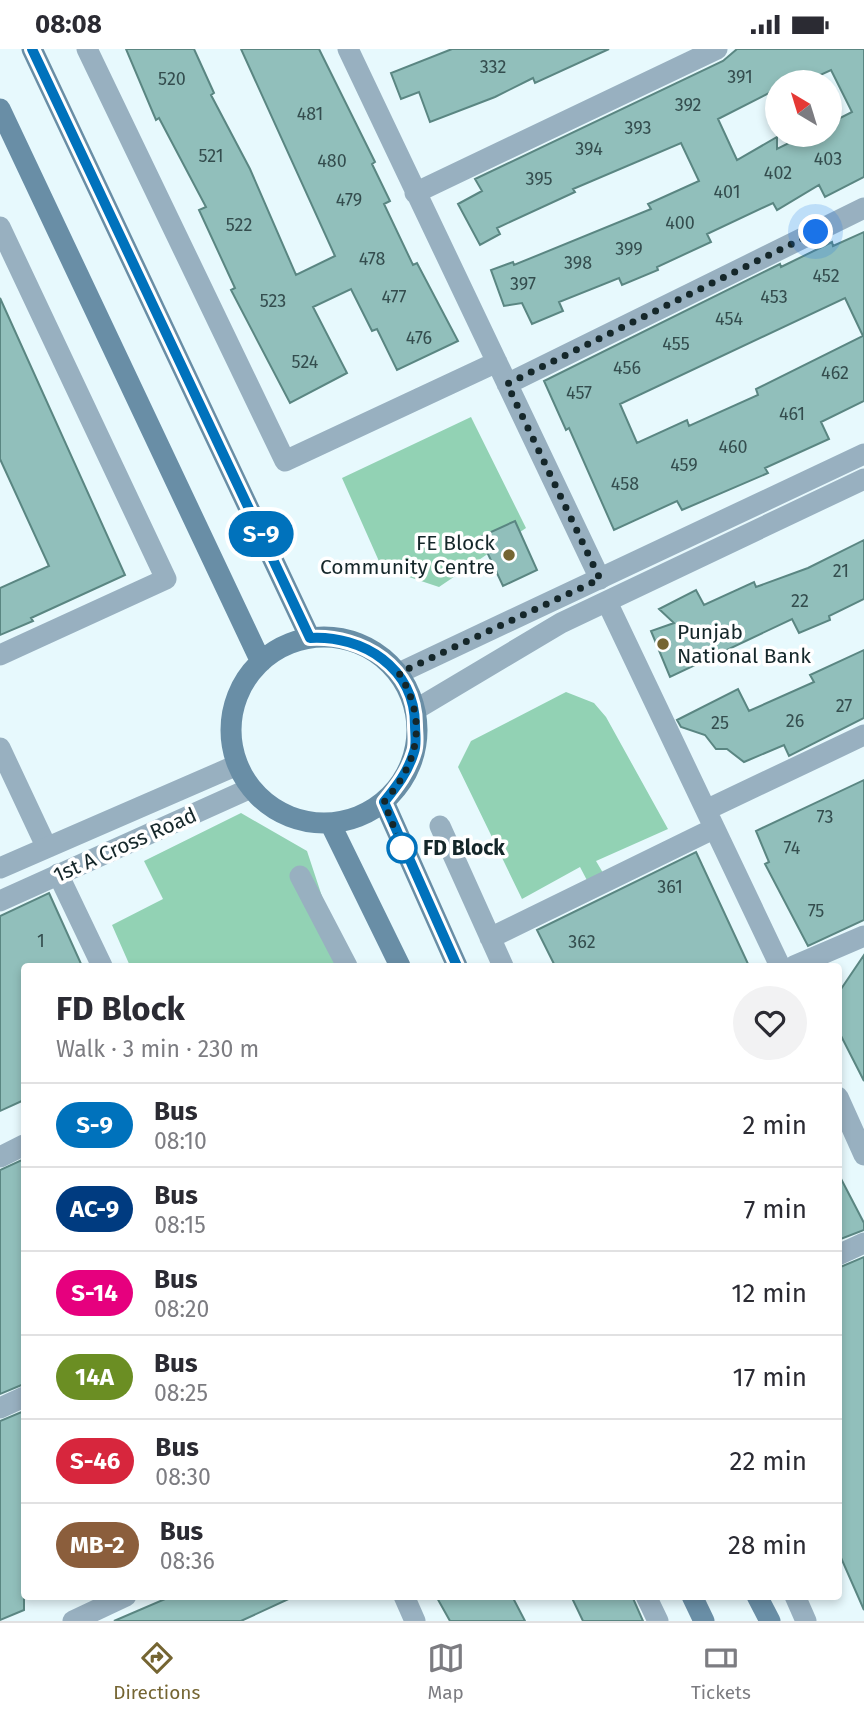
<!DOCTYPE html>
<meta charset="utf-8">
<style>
body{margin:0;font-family:"Fira Sans",sans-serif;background:#f2f2f3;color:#2b2b33;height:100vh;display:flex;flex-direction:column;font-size:26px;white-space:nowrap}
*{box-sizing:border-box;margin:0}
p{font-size:23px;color:#7c7c81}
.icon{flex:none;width:38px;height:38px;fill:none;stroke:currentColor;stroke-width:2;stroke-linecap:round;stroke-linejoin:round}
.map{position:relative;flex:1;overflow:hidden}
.drawer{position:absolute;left:21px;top:914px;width:821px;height:637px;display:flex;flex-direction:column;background:#fff;border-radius:7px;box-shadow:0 4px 10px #0003}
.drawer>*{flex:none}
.badge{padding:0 14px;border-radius:23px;font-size:24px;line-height:46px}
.needle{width:46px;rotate:322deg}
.buttons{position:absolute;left:765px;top:21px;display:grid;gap:14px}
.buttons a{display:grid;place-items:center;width:77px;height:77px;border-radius:50%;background:#fff;box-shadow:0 4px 10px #0003;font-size:35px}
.you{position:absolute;width:35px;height:35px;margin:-18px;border:5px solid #fff;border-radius:50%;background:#1a73e8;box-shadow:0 0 0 10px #1a73e833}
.map>.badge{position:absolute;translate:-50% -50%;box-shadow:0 0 0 4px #fff}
.round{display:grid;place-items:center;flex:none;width:74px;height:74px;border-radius:37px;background:#f2f2f3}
.headline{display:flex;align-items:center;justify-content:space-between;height:119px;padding:0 35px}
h1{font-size:33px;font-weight:700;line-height:52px}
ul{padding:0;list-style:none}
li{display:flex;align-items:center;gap:21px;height:84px;padding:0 35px;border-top:2px solid #e1e1e2}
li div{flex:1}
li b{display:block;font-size:26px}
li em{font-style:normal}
li .badge{min-width:77px;font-weight:700;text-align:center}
.status{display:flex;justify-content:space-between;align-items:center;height:49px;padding:0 35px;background:#fff;direction:ltr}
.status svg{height:19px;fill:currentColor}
.tab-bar{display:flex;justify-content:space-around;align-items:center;height:98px;border-top:2px solid #e1e1e2;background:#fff;font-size:19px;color:#7c7c81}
.tab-bar a{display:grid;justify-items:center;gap:4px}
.tab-bar .current{color:#756532}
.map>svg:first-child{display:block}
</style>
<div class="status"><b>08:08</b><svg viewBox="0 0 49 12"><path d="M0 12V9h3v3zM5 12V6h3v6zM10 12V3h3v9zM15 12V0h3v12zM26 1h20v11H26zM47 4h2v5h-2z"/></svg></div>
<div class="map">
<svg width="864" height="1572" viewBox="0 0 864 1572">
<rect width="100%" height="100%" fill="#e7f9fd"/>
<!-- green -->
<path fill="#92d2b4" d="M471,368L526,479L439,538L382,519L342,429Z
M566,643L594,654L606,668L668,780L596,812L606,829L590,837L580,818L522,850L458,718L471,692Z
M241,764L307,802L345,917H130L112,876L163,850L144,812Z"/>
<!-- building -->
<path fill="#91bfbb" stroke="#5a8682" stroke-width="2" fill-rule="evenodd" d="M126,0H194L214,44L211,46L250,120L296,226L335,207L241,0H319L375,113L372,115L390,152L384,155L413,216L417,214L458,292L397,321L377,280L372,282L351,240L313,258L347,324L290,354L231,241L235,239L199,161L206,158L159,69L156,71Z
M452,0H609L535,34L533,29L495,48L430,73L419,43L401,50L391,24Z
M737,0H864V128L825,148L819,136L777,161L773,154L707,185L711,193L657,218L658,221L622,236L619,229L559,253L563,262L532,275L522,254L504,257L491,221L513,213L514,216L651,160L648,155L699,132L681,94L573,140L575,143L497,179L500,185L480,196L458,155L482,142L475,130L723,12ZM831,21L852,63L830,74V86H805L777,100V88L737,111L718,70L777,40V33H805Z
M864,183V352L821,373L829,390L765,419L768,424L682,461L677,452L614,481L569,379L566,381L544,332L780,215L781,218L832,193L833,197ZM845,249L863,287L756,340L758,346L689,377L687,371L637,394L620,355Z
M0,249L125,526L31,569L33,572L0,586V539L49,517L0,410Z
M515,472L537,521L503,537L480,488Z
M864,491V550L829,567L830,571L799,584L792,570L670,628L651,582L674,574L659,560L696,541L704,556L754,533L756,538L808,519Z
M864,601V669L789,707L784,696L744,713L727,700H716L705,686L681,678L677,671L738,640L749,662L814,633L810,626Z
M864,731V871L808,897L765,815L769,813L756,782Z
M696,803L749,917H555L537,881Z
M49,844L82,917H24V1051L0,1062V867Z
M864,906V1032L838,981L839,943Z
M24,1110V1335L0,1345V1121Z
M838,1124L864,1174V1181L838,1191Z
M864,1208V1561L838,1502V1219Z
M24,1362V1561L0,1571V1372Z
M172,1547H295L241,1572H114Z
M436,1547H512L525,1572H450Z
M571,1547H632L643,1572H583Z"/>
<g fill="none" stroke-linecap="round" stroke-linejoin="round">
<!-- minor -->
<path stroke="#98b0c0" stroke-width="21" d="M87,0L285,412L497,313
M348,0L600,530
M415,144L717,0
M0,178L166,530L0,606
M507,335L864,159
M607,553L780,917
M0,699L46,797
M706,761L864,686
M440,777L503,917
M58,825L102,917
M300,827L347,917
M490,889L713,780
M794,917L864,887
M838,1048L864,1106
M0,1108L24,1096
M838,1206L864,1194
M0,1359L24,1348
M404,1547L415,1572
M646,1547L658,1572
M795,1547L806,1572
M73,1572L126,1547"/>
<!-- tertiary -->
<path stroke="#98b0c0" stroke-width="21" d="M399,624L864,405
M415,661L561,574L864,430
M0,819L237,716
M0,852L251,739"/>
<!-- secondary -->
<path stroke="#698ea6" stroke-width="21" d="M32,0L310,589
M0,60L261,613
M231 681a93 93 0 1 1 186 0a93 93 0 1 1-186 0Z
M384,753L457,917
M330,774L400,917
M692,1547L704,1572
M757,1547L770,1572"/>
</g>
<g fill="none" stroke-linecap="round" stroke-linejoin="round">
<!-- line casing -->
<g stroke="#fff" stroke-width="16">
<path id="line" d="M32,0L310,589C363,586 415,619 415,676C415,685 417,695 414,703C408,723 397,737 384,753L457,917"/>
</g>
<!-- line -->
<use href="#line" stroke="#0072bc" stroke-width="10"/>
<!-- walk -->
<path stroke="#15272a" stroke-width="7" stroke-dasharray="0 12.6" d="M402,799L384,753C419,713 428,672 399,624L600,530L507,335L816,183"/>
</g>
<!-- markers -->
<g fill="#756532" stroke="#fff" stroke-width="2.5">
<circle cx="509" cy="506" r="7"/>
<circle cx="663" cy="595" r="7"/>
</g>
<circle fill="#fff" stroke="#0072bc" stroke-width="3.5" cx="402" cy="799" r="14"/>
<g text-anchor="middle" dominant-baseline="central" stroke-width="7" stroke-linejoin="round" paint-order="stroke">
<!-- number labels -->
<g font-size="18" fill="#344d4e">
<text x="493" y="18">332</text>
<text x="740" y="28">391</text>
<text x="172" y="30">520</text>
<text x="688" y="56">392</text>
<text x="310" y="65">481</text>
<text x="638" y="79">393</text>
<text x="589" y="100">394</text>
<text x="211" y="107">521</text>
<text x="828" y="110">403</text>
<text x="332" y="112">480</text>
<text x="778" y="124">402</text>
<text x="539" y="130">395</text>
<text x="727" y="143">401</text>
<text x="349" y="151">479</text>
<text x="680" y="174">400</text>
<text x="239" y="176">522</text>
<text x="629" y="200">399</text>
<text x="372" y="210">478</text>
<text x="578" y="214">398</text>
<text x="826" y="227">452</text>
<text x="523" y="235">397</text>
<text x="394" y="248">477</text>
<text x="774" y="248">453</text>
<text x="273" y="252">523</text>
<text x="729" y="270">454</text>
<text x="419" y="289">476</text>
<text x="676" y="295">455</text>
<text x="305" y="313">524</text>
<text x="627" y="319">456</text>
<text x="835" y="324">462</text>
<text x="579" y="344">457</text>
<text x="792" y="365">461</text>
<text x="733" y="398">460</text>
<text x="684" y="416">459</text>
<text x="625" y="435">458</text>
<text x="841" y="522">21</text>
<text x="800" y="552">22</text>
<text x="844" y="657">27</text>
<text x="795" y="672">26</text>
<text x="720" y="674">25</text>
<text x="825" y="768">73</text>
<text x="792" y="799">74</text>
<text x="670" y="838">361</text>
<text x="816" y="862">75</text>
<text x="41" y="892">1</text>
<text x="582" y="893">362</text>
</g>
<!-- poi labels -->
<g font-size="21" fill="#15272a" stroke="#fff" text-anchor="end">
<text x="495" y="494">FE Block<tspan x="495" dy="24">Community Centre</tspan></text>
<text x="677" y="583" text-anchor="start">Punjab<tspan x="677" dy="24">National Bank</tspan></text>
</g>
<!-- street labels -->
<g font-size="21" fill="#15272a" stroke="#fff">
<text transform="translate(125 796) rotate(-24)">1st A Cross Road</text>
</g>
<!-- stop labels -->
<g font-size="21" font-weight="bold" fill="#15272a" stroke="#fff" text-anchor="start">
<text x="423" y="799">FD Block</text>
</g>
</g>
</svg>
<div class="buttons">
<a><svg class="needle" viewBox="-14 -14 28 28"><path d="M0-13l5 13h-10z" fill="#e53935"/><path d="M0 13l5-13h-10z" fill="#7c7c81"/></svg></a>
</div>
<div class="you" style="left:816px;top:183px"></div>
<b class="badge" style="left:261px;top:485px;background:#0072bc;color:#fff">S-9</b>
<section class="drawer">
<div class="headline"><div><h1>FD Block</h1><p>Walk · 3 min · 230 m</p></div><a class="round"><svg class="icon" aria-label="heart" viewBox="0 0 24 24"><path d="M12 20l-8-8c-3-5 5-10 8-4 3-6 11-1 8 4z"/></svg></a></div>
<ul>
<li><span class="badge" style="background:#0072bc;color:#fff">S-9</span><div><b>Bus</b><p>08:10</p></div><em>2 min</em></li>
<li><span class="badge" style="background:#003b80;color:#fff">AC-9</span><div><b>Bus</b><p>08:15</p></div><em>7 min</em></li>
<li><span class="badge" style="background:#e6007e;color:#fff">S-14</span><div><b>Bus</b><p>08:20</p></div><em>12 min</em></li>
<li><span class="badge" style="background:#6b8e23;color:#fff">14A</span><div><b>Bus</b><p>08:25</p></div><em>17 min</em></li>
<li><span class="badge" style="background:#d7263d;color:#fff">S-46</span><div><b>Bus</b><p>08:30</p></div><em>22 min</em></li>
<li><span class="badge" style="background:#8b5e3c;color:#fff">MB-2</span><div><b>Bus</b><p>08:36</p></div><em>28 min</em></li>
</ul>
</section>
</div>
<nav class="tab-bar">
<a class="current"><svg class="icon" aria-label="directions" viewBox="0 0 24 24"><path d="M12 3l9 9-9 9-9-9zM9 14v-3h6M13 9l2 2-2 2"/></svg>Directions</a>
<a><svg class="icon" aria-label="map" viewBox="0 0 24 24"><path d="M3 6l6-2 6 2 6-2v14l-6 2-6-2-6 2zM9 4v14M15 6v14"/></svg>Map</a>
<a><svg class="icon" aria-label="tickets" viewBox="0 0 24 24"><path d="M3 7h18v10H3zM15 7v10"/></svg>Tickets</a>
</nav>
